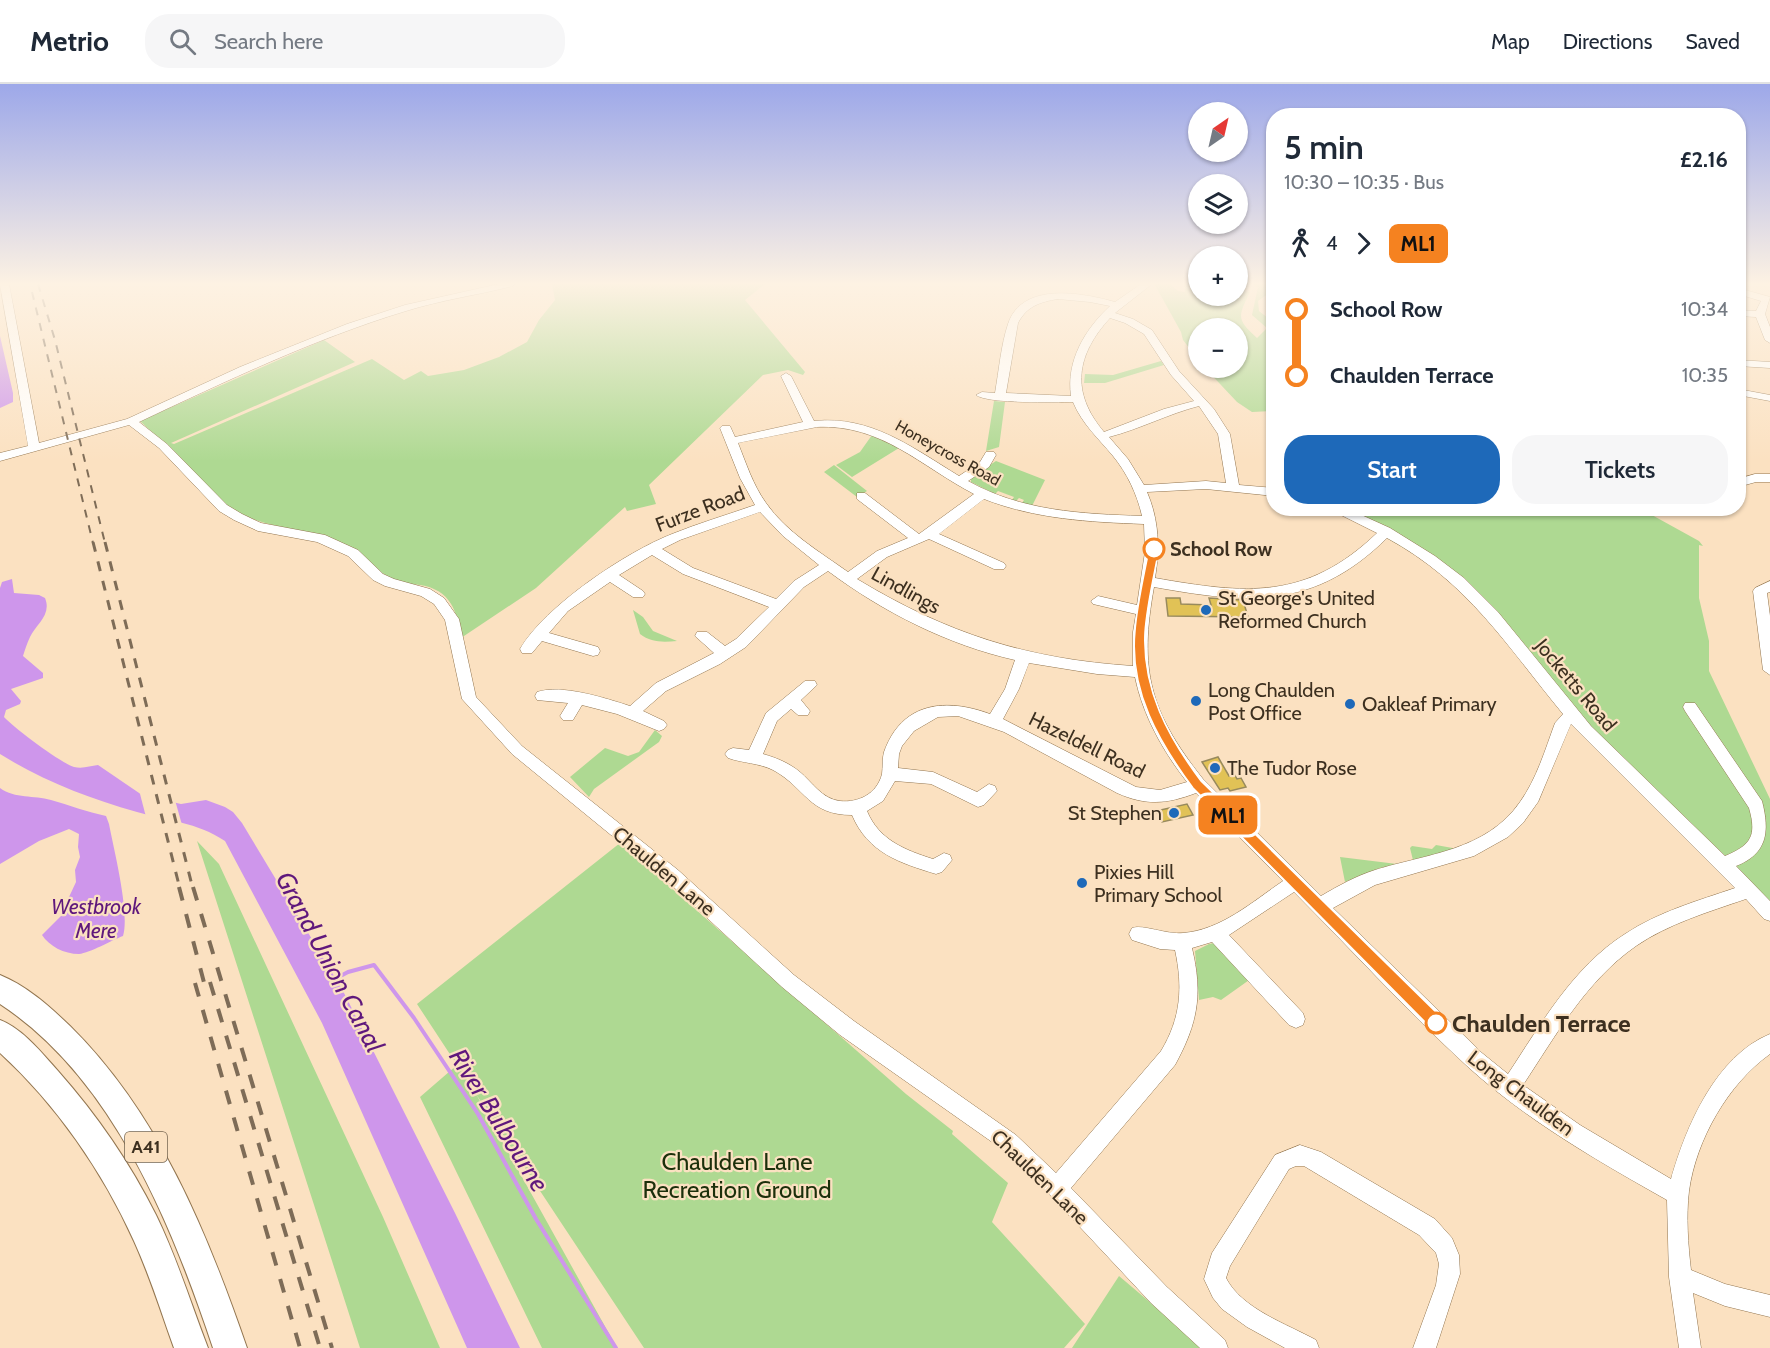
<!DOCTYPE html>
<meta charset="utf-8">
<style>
body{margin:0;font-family:Cabin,sans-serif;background:#f6f6f7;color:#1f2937;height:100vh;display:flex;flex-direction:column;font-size:22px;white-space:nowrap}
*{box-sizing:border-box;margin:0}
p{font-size:20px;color:#747a83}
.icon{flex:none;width:33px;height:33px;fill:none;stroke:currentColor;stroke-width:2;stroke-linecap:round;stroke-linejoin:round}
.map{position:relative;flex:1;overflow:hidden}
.details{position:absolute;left:1266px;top:24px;width:480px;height:408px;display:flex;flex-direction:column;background:#fff;border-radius:24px;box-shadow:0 2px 4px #0004}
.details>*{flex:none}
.badge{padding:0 12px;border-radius:9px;font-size:21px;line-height:39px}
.needle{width:39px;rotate:34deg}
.buttons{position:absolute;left:1188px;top:18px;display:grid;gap:12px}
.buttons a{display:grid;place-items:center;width:60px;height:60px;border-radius:50%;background:#fff;box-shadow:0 2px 4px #0004;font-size:30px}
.map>.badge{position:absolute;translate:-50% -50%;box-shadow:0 0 0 3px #fff}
.legs{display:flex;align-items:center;gap:9px;height:66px;padding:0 18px;font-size:20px}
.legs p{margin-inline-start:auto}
.overview{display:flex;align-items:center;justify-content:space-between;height:102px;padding:0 18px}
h1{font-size:33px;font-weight:600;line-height:45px}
.cta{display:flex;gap:12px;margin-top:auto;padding:12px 18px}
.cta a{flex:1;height:69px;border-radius:24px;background:#1e69b9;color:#fff;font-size:24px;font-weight:600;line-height:69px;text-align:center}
.cta a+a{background:#f6f6f7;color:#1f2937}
ul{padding:0 18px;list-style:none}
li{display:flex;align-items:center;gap:21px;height:66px;font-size:22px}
li i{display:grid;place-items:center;width:9px;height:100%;margin:0 8px;background:currentColor}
li i::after{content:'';width:15px;height:15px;margin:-8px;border:4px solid;border-radius:50%;background:#fff}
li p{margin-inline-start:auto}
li:first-child i{background:linear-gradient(#0000 50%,currentColor 0)}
li:last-child i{background:linear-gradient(currentColor 50%,#0000 0)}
header{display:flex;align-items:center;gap:36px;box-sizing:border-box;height:84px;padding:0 30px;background:#fff;border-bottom:2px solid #e0e1e3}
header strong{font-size:28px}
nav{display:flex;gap:33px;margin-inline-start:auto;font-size:21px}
.search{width:420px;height:54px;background:#f6f6f7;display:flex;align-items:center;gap:15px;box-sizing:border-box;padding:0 21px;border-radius:24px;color:#747a83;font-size:22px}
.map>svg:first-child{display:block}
</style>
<header>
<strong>Metrio</strong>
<div class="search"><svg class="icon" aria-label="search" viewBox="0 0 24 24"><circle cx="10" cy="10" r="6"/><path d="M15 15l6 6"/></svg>Search here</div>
<nav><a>Map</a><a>Directions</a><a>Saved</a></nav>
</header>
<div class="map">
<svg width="1770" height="1264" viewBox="0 0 1770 1264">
<rect width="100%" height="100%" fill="#fbe1c1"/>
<!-- green -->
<path fill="#aed992" d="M552,200H765L745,216L805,288L803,291L788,286L763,291L649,401L656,420L627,427L625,423L536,504L461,554C457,527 451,506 420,501C409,500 400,499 390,494C371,483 358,465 338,457C305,444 269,445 237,428C223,421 211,406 199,395C180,375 160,356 140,337L324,256L355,278L171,359L174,360L372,275L404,296L421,287L428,292L464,286L499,273L527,258L539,236L555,216Z
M1157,200H1170L1178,207L1185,208L1184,200H1198V212H1238V200H1239L1245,207L1250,208C1238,233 1236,235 1257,254L1267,244L1252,231L1258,203L1254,200H1273V206L1258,217L1259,227L1273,238V327L1252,328L1237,318L1205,284H1238V244H1198V275L1183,256L1181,248L1155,201Z
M1161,277L1164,281L1105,299H1084L1085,290L1113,291Z
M994,317L1005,318L999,363L986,367Z
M872,351L899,364L852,393L836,381L860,368Z
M996,377L1045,396L1032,422L1022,419L1024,416L1019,414L1016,417L1012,416L1014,413L998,407L995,410L971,398V395L979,389L983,391L989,388L984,385Z
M834,381L867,407L857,413L824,388Z
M1338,425H1641L1699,457L1703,462L1699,461V514L1709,557V587L1770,715V824L1575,631L1468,502Z
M633,526L643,533L653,547L677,557C664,558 651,559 640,550Z
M655,646L662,652L659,658L594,705L589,713L570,693L605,664L628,672L639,668Z
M197,757L219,780L383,1133L440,1264H360Z
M620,759L906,1010L953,1047L952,1050L1008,1099L992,1138L1085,1240L1064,1264H644L476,1010L617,1264H542L420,1013L457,981L417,920Z
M1436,761L1458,765L1413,776L1410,764L1412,762L1432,765Z
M1340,773L1397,780L1380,784L1345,798Z
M1219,858L1252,894L1221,916L1213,913L1199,916L1195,867L1209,860Z
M1119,1192L1204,1264H1072Z"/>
<!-- water -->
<path fill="#ce96eb" d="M0,252L13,309V318L0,324Z
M12,495L14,509L39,511L45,514C52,531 36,540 30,553C27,559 25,566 23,572L43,589V594L11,605L21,617L20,620L6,626L4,633C14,644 61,679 74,683C83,685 90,682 98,681L142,711L181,720L206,716L225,723L233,728L242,739L342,905L455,1129L520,1264H467L322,939L225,757C197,738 167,737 137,728C88,714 43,697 0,670V504L2,498Z
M0,704C15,715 34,711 51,716C69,721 87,728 106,732L109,740C114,766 130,829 123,852C112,856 90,869 79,870C64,870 49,862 42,851L71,822L69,813L76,798L75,786L80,773L78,763L79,750L69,745L39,757L0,780Z"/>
<!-- pier -->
<path fill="#fbe1c1" d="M139,706L175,716L182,741L146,733Z"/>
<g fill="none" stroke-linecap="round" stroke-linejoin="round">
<!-- stream -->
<path stroke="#ce96eb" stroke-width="4" d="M333,896L348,888L374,881L414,934L478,1030L536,1135L616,1264"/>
</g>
<!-- building -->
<path fill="#e1c256" stroke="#988a5d" stroke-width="1.5" d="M1166,514H1180L1181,520L1211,521L1209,514L1243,516L1248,533L1168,532Z
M1218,673L1229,692L1234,690L1237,695L1241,694L1246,703L1230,707L1228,704L1220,706L1202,678Z
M1187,720L1193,731L1162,738L1156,727Z"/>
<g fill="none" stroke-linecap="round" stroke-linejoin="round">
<!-- minor casing -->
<g stroke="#92754f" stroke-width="1">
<path id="minor" d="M0,200H9L39,359L127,335L240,283L347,240L405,221L499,200H515L513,202C478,211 441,216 406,227C314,255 226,297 139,338L167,360L227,421L242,430L261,439L325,451L358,466L383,490L394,495L430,505L444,514L459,535L476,613L522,662L678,786L794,891L854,937L1016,1051L1056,1089L1161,967C1181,934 1183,903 1175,866L1160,865L1132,856L1129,850L1132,844C1143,840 1167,851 1183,849C1221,846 1252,818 1283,797L1196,709C1167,720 1146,722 1117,709L1004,648L958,632L938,633L914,647L902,662L899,670L898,684L933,688L977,708L989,700L995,702L997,707L984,721L978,723L931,700L895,697L883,717L867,727C879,756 905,766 933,775L944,769L950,771L952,776L942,788L936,790C900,779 868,769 852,731C808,731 806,704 773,686C759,679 742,679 728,674L725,670L728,666L733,664L749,666L766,629L805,597H815L817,601L801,616L810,627L808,631H798L791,625L777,637L763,670C777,674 789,679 800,688C812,698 822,715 840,717C858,719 877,710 882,690C883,683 882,675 884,668C902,617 947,614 990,630L1005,605L1015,576C948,561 883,528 828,487L804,503L746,563L720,580L666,607L643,627L664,637L667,641L664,645L659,647L617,630L582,621L573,636H563L560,632L568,619L537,616L535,612L537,608C562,600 605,614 630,622L656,599L714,569L695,552L697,548H707L725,562L736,555L769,523L683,490L652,471L619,491L643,507L645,510L643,513H633L610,498L568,527L549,549L598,563L600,567L598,571L593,572L542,557L532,569H522L520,565C545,522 626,468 672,450C699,439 727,431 755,421L740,394L720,344L722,342H730L735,353L803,338L781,292L786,289L791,292L814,337C871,331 913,364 959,392L980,378L986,368H994L996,371L989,383L968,397C1021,427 1082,430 1142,432C1137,410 1127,389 1113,372C1099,355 1082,340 1073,318C1055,318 988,320 976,311L982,308L995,309C999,286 1001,261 1008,240C1022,197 1083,209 1115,218L1141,200H1152L1115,229L1133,235L1152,246L1179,287L1214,325L1230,350L1239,401L1274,404V412L1206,405L1147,408C1159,436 1160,464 1155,494C1246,510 1306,517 1377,449L1327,424H1346L1390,444L1435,472L1464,494L1498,528L1591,642L1725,772C1751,761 1757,752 1749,724L1685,627L1683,623L1685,619H1695L1762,717C1770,748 1767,770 1736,782L1770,817V837L1764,835L1746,815C1708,828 1668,840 1636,862C1586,897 1556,951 1523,1001L1580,1041L1671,1095C1686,1042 1716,972 1770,950V970C1728,1000 1696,1056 1689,1107C1686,1133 1688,1160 1691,1186L1725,1200L1770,1211V1233L1725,1222L1693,1209L1701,1264H1679L1669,1193L1667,1116C1598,1077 1526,1036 1467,982C1407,927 1352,866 1294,808L1229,851L1303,929L1305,935L1303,941L1296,944L1289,941L1212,858L1192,864C1203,910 1198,939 1175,981L1071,1104L1167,1203L1225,1256L1228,1264H1200L1151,1219L1050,1111L1002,1065L840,951L782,903L666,796L512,670L462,615L445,536L434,520L421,512L385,502L373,496L348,472L317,458L258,447L234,436L219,427L159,364L129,341L0,377V369L28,362ZM1058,215L1090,218L1110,222C1085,245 1066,277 1071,312L1006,309L1018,239C1027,222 1040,218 1058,215ZM1110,234L1125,239L1144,250L1171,291L1194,317L1164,325L1104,348C1070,308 1076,271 1110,234ZM1199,322L1218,350L1226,399L1206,397L1144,401L1128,375L1109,353C1140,345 1168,330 1199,322ZM817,343C882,340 920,382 974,410L919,450L865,409H857V415L908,454L877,467L848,488C820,468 786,448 766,419C753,401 746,379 738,359ZM984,415C1035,435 1089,438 1144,440L1145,468L1137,521L1098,512L1091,517L1093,520L1136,530L1133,548V582C1027,575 948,550 857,495L887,473L929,455L994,485H1004L1006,482L1004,479L939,450ZM760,428L783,452L819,481L794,497L776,515L693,484L662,465L680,456ZM1387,454C1468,498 1506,561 1563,630L1555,639C1545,666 1537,694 1520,718C1486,767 1426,770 1375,786C1356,792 1338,802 1321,812L1203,695C1149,627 1139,586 1154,503C1248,520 1314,526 1387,454ZM1029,579L1097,590L1135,593C1143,632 1163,667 1187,698L1160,706L1136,703L1003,635L1019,605ZM1571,640L1735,804C1697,817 1658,828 1625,850C1573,883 1541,940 1508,990L1482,969L1333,824L1375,801L1474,772L1508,753L1523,739L1538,718Z
M1738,204L1770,213L1765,230L1770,243V259L1765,256L1756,233L1738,232V226L1756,227L1761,217L1738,210Z
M1738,276L1770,278V284L1738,282Z
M1738,305L1770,311V317L1738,311Z
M1755,390H1770V398H1756L1738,403V395Z
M1691,424H1705L1706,426L1700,430Z
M1770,497V508L1767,509L1770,532V591L1763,586L1753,507L1755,504Z
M1300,1061L1321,1068L1435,1135L1452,1154L1459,1171L1460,1190L1436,1264H1413L1436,1201L1439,1180L1436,1169L1419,1151L1304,1082H1296L1289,1085L1230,1182L1226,1194C1242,1225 1287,1240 1316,1256L1319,1264H1285L1247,1243L1222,1225L1213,1214L1204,1195L1212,1169L1275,1071Z"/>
</g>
<!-- highway casing -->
<g stroke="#92754f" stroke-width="2">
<path id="highway" d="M0,891C27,902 49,922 70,942C159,1030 207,1148 247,1264H213C172,1141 113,994 0,920Z
M0,936C23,945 42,969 58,987C97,1031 130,1079 156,1131C177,1174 191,1220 208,1264H174C161,1228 150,1192 134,1157C103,1088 56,1020 0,969Z"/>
</g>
<!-- minor -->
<use href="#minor" fill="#fff" fill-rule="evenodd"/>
<!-- highway -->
<use href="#highway" fill="#fff" fill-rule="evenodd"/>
<!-- rail-far2 -->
<path stroke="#7e6c57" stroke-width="2" stroke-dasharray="8 8" stroke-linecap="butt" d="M38,200L55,256L105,459
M32,208L93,459"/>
<!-- rail-far1 -->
<path stroke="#7e6c57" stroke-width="3" stroke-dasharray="10 10" stroke-linecap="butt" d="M93,458L180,805
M105,458L193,805"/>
<!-- rail -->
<path stroke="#7e6c57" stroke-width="4" stroke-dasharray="14 14" stroke-linecap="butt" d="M179,803L207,910
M193,803L332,1264
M210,898L320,1264
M195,899L300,1264"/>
</g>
<!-- sky -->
<linearGradient id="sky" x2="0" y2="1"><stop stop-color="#9da8e9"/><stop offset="0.53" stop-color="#fdf2e3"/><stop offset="1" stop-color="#fdf2e3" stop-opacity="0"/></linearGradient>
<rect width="1770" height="377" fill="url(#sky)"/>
<!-- line-1 -->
<path fill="#f58220" stroke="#fff" stroke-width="1.5" d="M1154,462L1159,465C1154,492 1147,520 1145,548C1142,605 1168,653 1201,697L1442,934L1444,939L1442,944L1436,946L1431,944L1193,704C1159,658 1129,607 1135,547C1137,520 1144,492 1149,465Z"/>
<!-- markers -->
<g fill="#fff" stroke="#f58220" stroke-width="3">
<circle cx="1154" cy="465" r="10"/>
<circle cx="1436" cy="939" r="10"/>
</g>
<g fill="#1e69b9" stroke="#fbe1c1" stroke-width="2">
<circle cx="1206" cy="526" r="6"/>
<circle cx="1196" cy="617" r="6"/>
<circle cx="1350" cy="620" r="6"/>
<circle cx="1215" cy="684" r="6"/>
<circle cx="1174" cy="729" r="6"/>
<circle cx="1082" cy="799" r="6"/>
</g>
<g text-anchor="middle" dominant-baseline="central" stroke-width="4.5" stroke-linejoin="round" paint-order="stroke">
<!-- far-street labels -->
<g font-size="16" fill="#3d3020" stroke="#fbe1c1">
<text transform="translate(948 369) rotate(29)">Honeycross Road</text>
</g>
<!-- shield labels -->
<rect fill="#fbe1c1" stroke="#766550" stroke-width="1.5" x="125" y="1048" width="42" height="30" rx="4.5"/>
<g font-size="18" font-weight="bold" fill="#3d3020">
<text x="146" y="1063">A41</text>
</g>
<!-- street labels -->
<g font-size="20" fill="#3d3020" stroke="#fbe1c1">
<text transform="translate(700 425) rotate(-21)">Furze Road</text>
<text transform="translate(906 506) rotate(29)">Lindlings</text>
<text transform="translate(1576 601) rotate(50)">Jocketts Road</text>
<text transform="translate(1087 661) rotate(26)">Hazeldell Road</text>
<text transform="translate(664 787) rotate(40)">Chaulden Lane</text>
<text transform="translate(1521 1009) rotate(37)">Long Chaulden</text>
<text transform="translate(1040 1093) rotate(44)">Chaulden Lane</text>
</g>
<!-- stop labels -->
<g font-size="20" font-weight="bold" fill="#3d3020" stroke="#fbe1c1" text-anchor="start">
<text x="1170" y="465">School Row</text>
</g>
<!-- poi labels -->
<g font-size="20" fill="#3d3020" stroke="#fbe1c1" text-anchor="start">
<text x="1218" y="514">St George's United<tspan x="1218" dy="23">Reformed Church</tspan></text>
<text x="1208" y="606">Long Chaulden<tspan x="1208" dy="23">Post Office</tspan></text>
<text x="1362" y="620">Oakleaf Primary</text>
<text x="1227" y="684">The Tudor Rose</text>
<text x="1162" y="729" text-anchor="end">St Stephen</text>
<text x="1094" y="788">Pixies Hill<tspan x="1094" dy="23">Primary School</tspan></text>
</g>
<!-- water labels -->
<g font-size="21" font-style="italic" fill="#5f187c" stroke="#fbe1c1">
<text x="96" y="822">Westbrook<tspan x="96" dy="24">Mere</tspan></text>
</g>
<!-- near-stop labels -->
<g font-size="24" font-weight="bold" fill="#3d3020" stroke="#fbe1c1" text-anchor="start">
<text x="1452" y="939">Chaulden Terrace</text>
</g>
<!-- near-park labels -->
<g font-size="24" fill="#1c300b" stroke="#fbe1c1">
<text x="737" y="1077">Chaulden Lane<tspan x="737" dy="28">Recreation Ground</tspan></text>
</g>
<!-- near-water labels -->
<g font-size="26" font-style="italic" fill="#5f187c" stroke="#fbe1c1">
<text transform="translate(330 878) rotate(62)">Grand Union Canal</text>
<text transform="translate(499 1036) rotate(58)">River Bulbourne</text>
</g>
</g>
</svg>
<div class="buttons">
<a><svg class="needle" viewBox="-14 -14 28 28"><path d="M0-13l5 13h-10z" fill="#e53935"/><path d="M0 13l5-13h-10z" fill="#747a83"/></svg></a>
<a><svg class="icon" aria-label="layers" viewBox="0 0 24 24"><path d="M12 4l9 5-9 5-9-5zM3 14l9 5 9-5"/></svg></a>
<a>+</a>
<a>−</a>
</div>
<b class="badge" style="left:1228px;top:731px;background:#f58220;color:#111">ML1</b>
<section class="details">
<div class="overview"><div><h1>5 min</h1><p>10:30 – 10:35 · Bus</p></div><b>£2.16</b></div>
<div class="legs"><svg class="icon" aria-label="walk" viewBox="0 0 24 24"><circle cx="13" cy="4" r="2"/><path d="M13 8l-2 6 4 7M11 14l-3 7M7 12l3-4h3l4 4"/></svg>4<svg class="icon" aria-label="forward" viewBox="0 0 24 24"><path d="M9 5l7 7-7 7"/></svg><b class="badge" style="background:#f58220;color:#111">ML1</b></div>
<ul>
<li><i style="color:#f58220"></i><b>School Row</b><p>10:34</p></li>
<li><i style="color:#f58220"></i><b>Chaulden Terrace</b><p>10:35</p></li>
</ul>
<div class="cta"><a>Start</a><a>Tickets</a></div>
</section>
</div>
